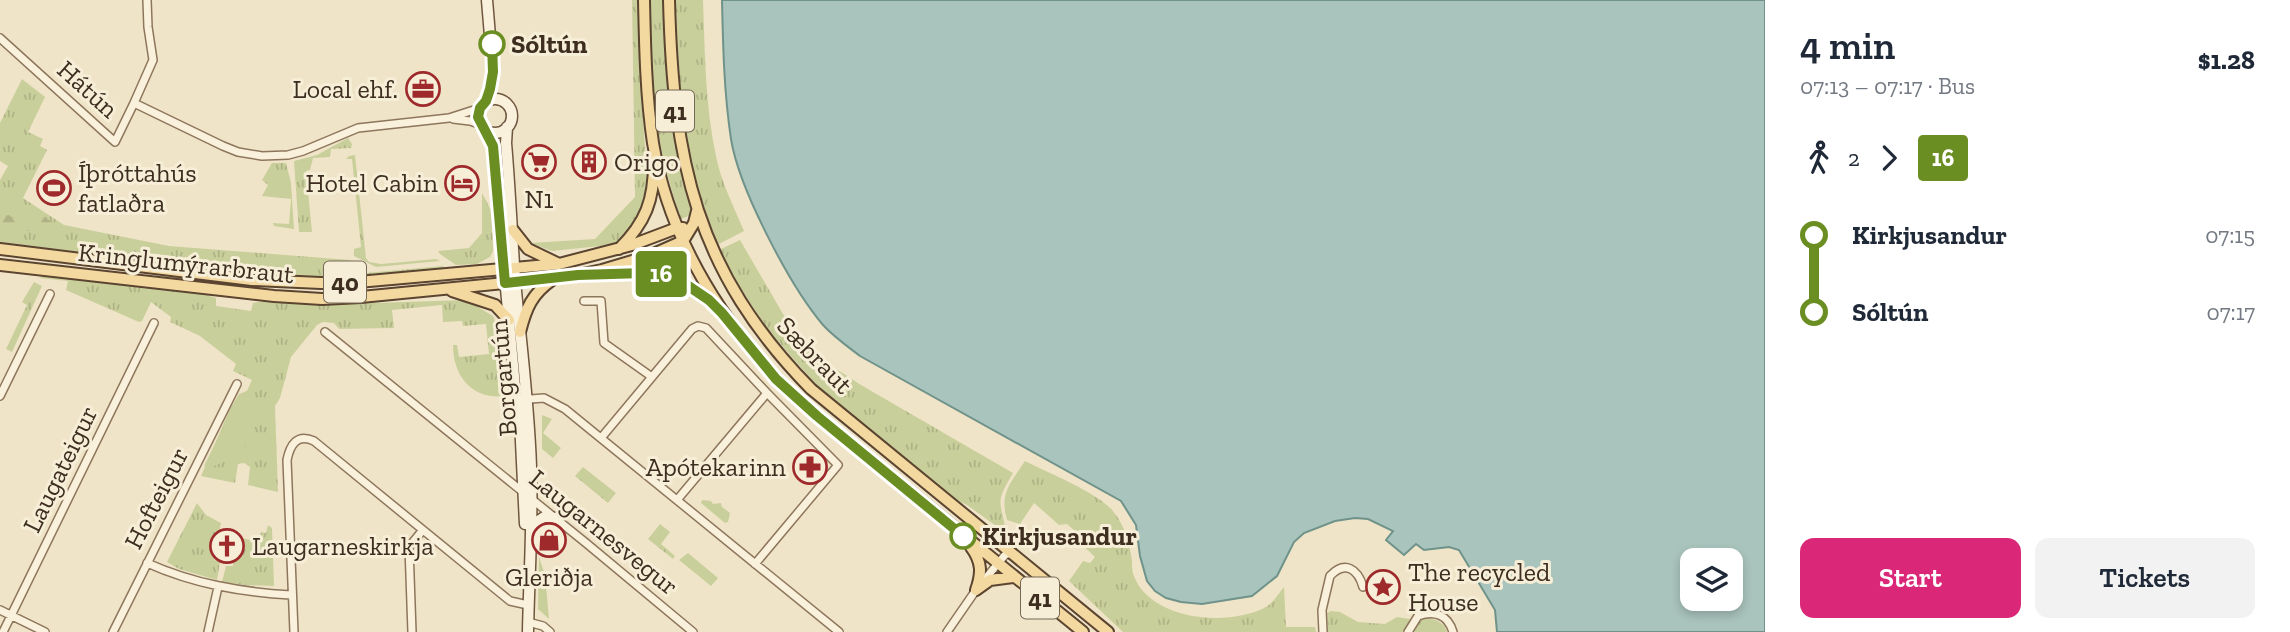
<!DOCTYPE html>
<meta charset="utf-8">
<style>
body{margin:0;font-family:"Zilla Slab",serif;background:#f2f2f3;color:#1f2937;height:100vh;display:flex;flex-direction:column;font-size:26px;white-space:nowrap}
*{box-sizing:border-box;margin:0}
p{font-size:23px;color:#747a83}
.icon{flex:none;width:38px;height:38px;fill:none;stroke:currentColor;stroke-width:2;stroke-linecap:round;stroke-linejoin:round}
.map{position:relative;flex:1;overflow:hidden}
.sheet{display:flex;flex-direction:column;background:#fff;width:525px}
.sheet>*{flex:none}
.badge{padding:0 14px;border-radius:5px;font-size:24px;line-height:46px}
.controls{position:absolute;left:1680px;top:548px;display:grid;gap:14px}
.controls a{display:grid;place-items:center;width:63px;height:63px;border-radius:14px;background:#fff;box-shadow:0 4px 10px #0003;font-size:35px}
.map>.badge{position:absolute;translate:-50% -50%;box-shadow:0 0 0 4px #fff}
.legs{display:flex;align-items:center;gap:10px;height:77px;padding:0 35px;font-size:23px}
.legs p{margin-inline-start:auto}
.overview{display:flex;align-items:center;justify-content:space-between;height:119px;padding:0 35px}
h1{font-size:38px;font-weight:600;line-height:52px}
.action{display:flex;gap:14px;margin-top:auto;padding:14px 35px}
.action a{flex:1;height:80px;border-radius:14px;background:#db2777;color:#fff;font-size:28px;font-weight:600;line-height:80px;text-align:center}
.action a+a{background:#f2f2f3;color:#1f2937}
ul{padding:0 35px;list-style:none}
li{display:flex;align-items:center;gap:24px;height:77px;font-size:26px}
li i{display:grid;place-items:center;width:10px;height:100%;margin:0 9px;background:currentColor}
li i::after{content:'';width:18px;height:18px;margin:-9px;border:5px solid;border-radius:50%;background:#fff}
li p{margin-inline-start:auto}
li:first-child i{background:linear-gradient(#0000 50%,currentColor 0)}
li:last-child i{background:linear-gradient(currentColor 50%,#0000 0)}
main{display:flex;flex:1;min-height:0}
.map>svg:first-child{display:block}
</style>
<main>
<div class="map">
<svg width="1765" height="632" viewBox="0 0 1765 632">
<defs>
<pattern id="grass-tufts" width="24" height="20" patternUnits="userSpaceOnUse" patternTransform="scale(1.75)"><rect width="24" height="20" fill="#c9cf9b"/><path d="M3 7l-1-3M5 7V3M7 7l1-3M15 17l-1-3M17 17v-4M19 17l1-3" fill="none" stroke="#aeb285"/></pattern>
<pattern id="forest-firs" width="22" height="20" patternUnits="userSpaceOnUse" patternTransform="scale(1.75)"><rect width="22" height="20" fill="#c9cf9b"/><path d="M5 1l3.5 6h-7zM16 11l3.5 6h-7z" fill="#aeb285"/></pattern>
</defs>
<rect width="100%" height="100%" fill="#f0e4c8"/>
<!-- grass -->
<path fill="url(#grass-tufts)" d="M632,0H638L641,93L648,186L642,210L620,244L552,251L530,243L595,239L635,197Z
M650,0H663C665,74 669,133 691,205V215L681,219C667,178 656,135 653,92C650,62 651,31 650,0Z
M673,0H703C705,52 705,105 716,156C721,182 734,207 744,231L719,244L715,241L695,184L677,95Z
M22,79L45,97L28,132L43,139L40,146L47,150L23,198L64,225L169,246L350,260L366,273L443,266L445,270L343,277L254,275L196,268L157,254L143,253L122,258L0,244V180L8,166L0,161V123Z
M348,138L352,144L351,148L331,149L330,157L313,158L310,170L306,171L312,232H299L294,161L317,155Z
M355,155L366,258L369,262L381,264L436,259L440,261L376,267L354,256V249L361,247L352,159H346L349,156Z
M272,163H286L291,183L294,229L274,226L273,223L289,224L291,199L262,196L268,185L262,180Z
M482,193L492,212L493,251L490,257L477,264L456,265L440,254L438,251L469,248L482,233Z
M740,240L783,314L818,357L861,385L1013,473C994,506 1001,498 1006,533L967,505L945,494L818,387L768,330L739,286L719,250Z
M48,275L204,294L216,298V306L251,311L253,303L266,301L312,305L466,300L493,316L498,327L505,396C472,400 453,376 453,345H457L459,357L489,354L486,324L463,326L462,321L443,322L442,305L392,310L394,328L339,329L334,323L323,322L317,325L291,357L280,398L275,406L278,492L248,485L250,467L244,463L238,464L235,483L201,476L230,409L239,394L247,391L252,380L233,371L236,364L200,336L170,322L171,317L151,302L142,321L139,322L66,290L68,281L39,278Z
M34,282L42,286L12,352L6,349L27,305L22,302Z
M542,415L552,419L543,433L561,448L553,458L542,449Z
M1025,461C1048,473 1097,492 1113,511C1125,526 1129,542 1132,560C1132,565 1132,572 1134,576C1151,621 1229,627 1266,607C1273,603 1279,593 1284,587L1286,627H1315L1316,632H1123L1069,581L1083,561L1090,563L1095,557L1078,541L1076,532L1067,524L1059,525L1034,503L1020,524L1007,520C999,492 1011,483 1025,461Z
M583,467L616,493L608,503L575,476Z
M702,500L711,501L713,504L721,503L722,507L730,513L728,522L725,523L701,503Z
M197,503L206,515L221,523L214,560L220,562L217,580L179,569L167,562Z
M660,524L670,532L661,544L675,556L673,559L648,539Z
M268,525L272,528L274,586L245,585L222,582L226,566H233L236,537L259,542L261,532L266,533Z
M688,553L718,578L711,586L679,560Z
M539,557L545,575L549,619L538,609Z
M1331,611L1340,612L1358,622L1385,624L1397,617L1410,619L1404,632H1328L1327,613Z
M1429,618C1437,620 1445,623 1447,632H1412L1421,619Z"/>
<!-- forest -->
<path fill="url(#forest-firs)" d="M0,213L16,218L30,219L33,215H40L63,228V232L58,235L0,227Z"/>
<!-- park -->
<path fill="#c9cf9b" d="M253,379L257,384L244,452L241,455L211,467L209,469L204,466L239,396L247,391Z"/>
<!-- water -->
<path fill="#a9c4bc" stroke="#6f938a" stroke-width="2" fill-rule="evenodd" d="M722,0H1765V632H1497L1495,610L1459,550L1449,547L1424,550L1416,544L1404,555L1386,540L1393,531L1368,519L1355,518L1335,521L1304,533L1294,542L1277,576L1252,596L1202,604L1181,602L1166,598L1155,591L1147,581L1140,556L1136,525L1121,501L860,356C847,346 834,337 823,325C790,286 739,189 731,139C724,93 723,46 722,0ZM1731,560V598H1692V560Z"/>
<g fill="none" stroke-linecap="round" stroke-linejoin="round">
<!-- street casing -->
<g stroke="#8d765c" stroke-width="10">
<path id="street" d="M147,0L148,27L153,60L134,103L223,146L238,152L262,156L288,155L303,151L358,128L449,118L480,108
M0,38L115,142L134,103
M453,119L470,121L482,125
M584,301H601L604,343L652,377
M325,332L586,543L693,632
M0,396L50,294
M517,400L544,398L565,409L839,632
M601,438L692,329L698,326L706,328L767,393L838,465L755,564
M677,500L767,393
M147,563C194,584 241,592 291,595
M0,610L45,632
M528,622L543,626L550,632
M3,632L154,323
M113,632L237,384
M208,632L218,587
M294,632L287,460C290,445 297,433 314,441L510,601L528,605
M412,632L409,547L422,531
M947,632L976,590L1005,555L1011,553
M1323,632L1322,610L1330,576C1345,560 1358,569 1363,587
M1408,632L1418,616C1435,610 1448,615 1453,632"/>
</g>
<!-- secondary casing -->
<g stroke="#6f573f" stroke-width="13">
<path id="secondary" d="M478 116a17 17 0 1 1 34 0a17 17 0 1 1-34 0Z
M486,101L493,72L487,0
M507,127L506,143C510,189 512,235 515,281C521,343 529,405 531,467C533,522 529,577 528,632
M486,130L493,146L515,387L520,421L525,524
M531,526L544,517L555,518"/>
</g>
<!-- primary casing -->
<g stroke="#5b4430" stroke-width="14">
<path id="primary" d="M644,0C645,48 646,96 653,143C668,232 715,311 774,376C787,391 803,403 817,416L1083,632
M669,0C673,160 695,271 811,389L1108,632
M513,230L528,249L557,263
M0,249L252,280L321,283L358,282L559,264L632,245L677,228H683
M619,249C646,222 654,200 654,163
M0,265L274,296L322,299L361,297L516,282L578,275L602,270L649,256L683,241L694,223L697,211
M602,274C650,273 675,269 713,304
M452,291L495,305L509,320
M520,332C526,308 532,294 552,280
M971,547C982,562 982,573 976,590
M976,590L990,580L1013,577"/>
</g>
<!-- street -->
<use href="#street" stroke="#faf1dc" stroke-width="7"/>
<!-- secondary -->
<use href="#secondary" stroke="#faf1dc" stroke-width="10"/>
<!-- primary -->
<use href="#primary" stroke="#f3d9a0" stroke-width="10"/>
</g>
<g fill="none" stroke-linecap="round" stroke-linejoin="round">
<!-- line-1 casing -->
<g stroke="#fff" stroke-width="16">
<path id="line-1" d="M492,44L493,72L490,89L486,101L480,108L478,117L493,146L505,283L578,275L644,273H658L681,281L709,300L722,313L776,379L817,416L963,536"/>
</g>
<!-- line-1 -->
<use href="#line-1" stroke="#6b8e23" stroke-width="10"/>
</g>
<!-- icons -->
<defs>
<g id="office-ring" transform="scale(1.75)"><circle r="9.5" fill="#f7eed8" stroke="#9e2a2b" stroke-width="1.5"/><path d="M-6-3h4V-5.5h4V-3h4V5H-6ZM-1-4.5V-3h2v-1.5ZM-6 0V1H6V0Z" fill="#9e2a2b"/></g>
<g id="supermarket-ring" transform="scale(1.75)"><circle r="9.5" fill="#f7eed8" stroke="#9e2a2b" stroke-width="1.5"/><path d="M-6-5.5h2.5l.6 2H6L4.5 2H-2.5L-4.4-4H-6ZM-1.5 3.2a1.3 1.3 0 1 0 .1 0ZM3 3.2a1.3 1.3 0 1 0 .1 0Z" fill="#9e2a2b"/></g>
<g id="building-ring" transform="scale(1.75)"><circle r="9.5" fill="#f7eed8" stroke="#9e2a2b" stroke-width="1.5"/><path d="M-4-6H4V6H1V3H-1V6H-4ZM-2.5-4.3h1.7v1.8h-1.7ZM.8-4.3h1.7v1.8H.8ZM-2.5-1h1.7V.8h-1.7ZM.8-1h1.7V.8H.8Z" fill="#9e2a2b"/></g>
<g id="hotel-ring" transform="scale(1.75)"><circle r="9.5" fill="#f7eed8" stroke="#9e2a2b" stroke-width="1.5"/><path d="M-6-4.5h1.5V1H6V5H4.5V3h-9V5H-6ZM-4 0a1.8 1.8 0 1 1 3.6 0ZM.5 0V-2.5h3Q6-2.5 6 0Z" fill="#9e2a2b"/></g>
<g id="stadium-ring" transform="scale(1.75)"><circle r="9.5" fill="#f7eed8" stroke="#9e2a2b" stroke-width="1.5"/><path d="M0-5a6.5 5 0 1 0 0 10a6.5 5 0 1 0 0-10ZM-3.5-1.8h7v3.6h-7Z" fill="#9e2a2b"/></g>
<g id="pharmacy-ring" transform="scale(1.75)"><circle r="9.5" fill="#f7eed8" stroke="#9e2a2b" stroke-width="1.5"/><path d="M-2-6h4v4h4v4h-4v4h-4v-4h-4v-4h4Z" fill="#9e2a2b"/></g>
<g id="shop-ring" transform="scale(1.75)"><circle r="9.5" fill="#f7eed8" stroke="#9e2a2b" stroke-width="1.5"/><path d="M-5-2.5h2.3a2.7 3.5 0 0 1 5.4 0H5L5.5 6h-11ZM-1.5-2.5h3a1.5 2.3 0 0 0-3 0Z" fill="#9e2a2b"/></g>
<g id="church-ring" transform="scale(1.75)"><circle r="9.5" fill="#f7eed8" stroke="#9e2a2b" stroke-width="1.5"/><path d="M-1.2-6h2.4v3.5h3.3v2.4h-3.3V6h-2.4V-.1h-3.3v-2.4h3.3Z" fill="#9e2a2b"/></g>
<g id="sight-ring" transform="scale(1.75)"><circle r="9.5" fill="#f7eed8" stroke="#9e2a2b" stroke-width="1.5"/><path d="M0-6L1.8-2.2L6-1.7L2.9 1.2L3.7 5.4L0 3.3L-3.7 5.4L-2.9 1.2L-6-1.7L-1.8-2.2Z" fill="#9e2a2b"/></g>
</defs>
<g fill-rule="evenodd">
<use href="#office-ring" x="423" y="89"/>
<use href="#supermarket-ring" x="539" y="162"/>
<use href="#building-ring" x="589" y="162"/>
<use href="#hotel-ring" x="462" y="183"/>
<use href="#stadium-ring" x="54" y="188"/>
<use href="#pharmacy-ring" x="810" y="467"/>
<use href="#shop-ring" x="549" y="540"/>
<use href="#church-ring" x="227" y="546"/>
<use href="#sight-ring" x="1383" y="587"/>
</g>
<!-- markers -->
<g fill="#fff" stroke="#6b8e23" stroke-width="3.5">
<circle cx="492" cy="44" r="12"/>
<circle cx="963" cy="536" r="12"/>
</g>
<g text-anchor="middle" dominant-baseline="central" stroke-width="6" stroke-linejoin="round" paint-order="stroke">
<!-- shield labels -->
<g fill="#f7eed8" stroke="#756857" stroke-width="2">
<rect x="656" y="90.5" width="38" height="41" rx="5"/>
<rect x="324" y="261.5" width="42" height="41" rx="5"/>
<rect x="1021" y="577.5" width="38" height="41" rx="5"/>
</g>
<g font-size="24" font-weight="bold" fill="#3d2e20">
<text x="675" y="111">41</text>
<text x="345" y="282">40</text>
<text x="1040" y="598">41</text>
</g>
<!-- stop labels -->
<g font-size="26" font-weight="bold" fill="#3d2e20" stroke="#f7eed8" text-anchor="start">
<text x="511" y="44">Sóltún</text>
<text x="982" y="536">Kirkjusandur</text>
</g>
<!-- street labels -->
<g font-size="26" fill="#3d2e20" stroke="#f7eed8">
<text transform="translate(88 89) rotate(42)">Hátún</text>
<text transform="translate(186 263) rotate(6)">Kringlumýrarbraut</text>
<text transform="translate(815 355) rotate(46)">Sæbraut</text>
<text transform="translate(503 378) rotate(-95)">Borgartún</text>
<text transform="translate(60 469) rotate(-64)">Laugateigur</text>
<text transform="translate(156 498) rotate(-63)">Hofteigur</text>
<text transform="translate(604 532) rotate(39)">Laugarnesvegur</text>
</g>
<!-- poi labels -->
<g font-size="26" fill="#3d2e20" stroke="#f7eed8" text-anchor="start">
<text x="398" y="89" text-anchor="end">Local ehf.</text>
<text x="614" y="162">Origo</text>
<text x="78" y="173">Íþróttahús<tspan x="78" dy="30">fatlaðra</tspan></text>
<text x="438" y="183" text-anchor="end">Hotel Cabin</text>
<text x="539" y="199" text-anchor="middle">N1</text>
<text x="786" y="467" text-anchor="end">Apótekarinn</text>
<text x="252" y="546">Laugarneskirkja</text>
<text x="1408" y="572">The recycled<tspan x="1408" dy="30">House</tspan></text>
<text x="549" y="577" text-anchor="middle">Gleriðja</text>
</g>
</g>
</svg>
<div class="controls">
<a><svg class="icon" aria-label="layers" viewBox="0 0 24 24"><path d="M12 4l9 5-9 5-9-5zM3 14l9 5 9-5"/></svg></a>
</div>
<b class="badge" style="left:661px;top:274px;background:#6b8e23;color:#fff">16</b>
</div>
<section class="sheet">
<div class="overview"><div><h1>4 min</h1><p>07:13 – 07:17 · Bus</p></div><b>$1.28</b></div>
<div class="legs"><svg class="icon" aria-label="walk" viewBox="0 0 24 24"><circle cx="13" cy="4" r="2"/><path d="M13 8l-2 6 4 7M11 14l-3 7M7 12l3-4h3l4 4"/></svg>2<svg class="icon" aria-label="forward" viewBox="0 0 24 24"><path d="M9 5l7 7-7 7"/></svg><b class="badge" style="background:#6b8e23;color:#fff">16</b></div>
<ul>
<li><i style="color:#6b8e23"></i><b>Kirkjusandur</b><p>07:15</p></li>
<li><i style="color:#6b8e23"></i><b>Sóltún</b><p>07:17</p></li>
</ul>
<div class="action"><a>Start</a><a>Tickets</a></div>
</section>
</main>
